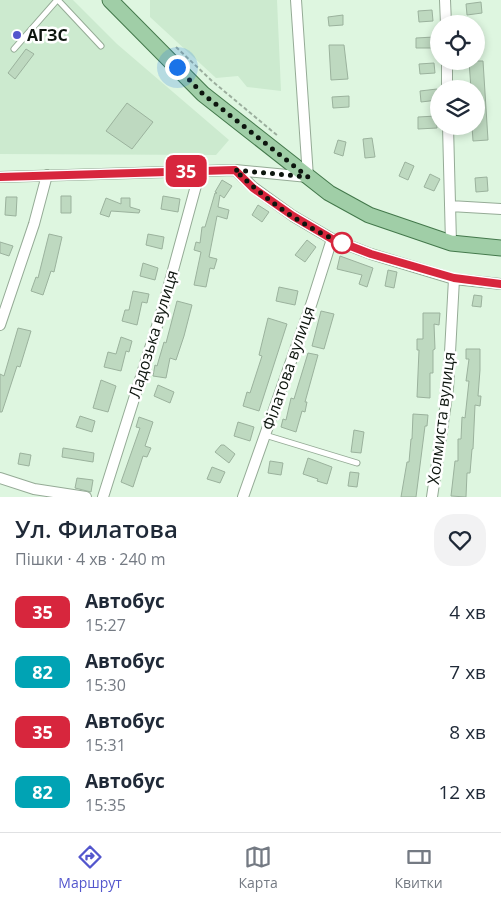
<!DOCTYPE html>
<html lang="uk">
<meta charset="utf-8">
<style>
body{margin:0;font-family:"Open Sans",sans-serif;background:#f2f2f3;color:#1f2937;height:100vh;display:flex;flex-direction:column;font-size:19px;white-space:nowrap}
*{box-sizing:border-box;margin:0}
p{font-size:16px;color:#747a83}
.icon{flex:none;width:28px;height:28px;fill:none;stroke:currentColor;stroke-width:2;stroke-linecap:round;stroke-linejoin:round}
.map{position:relative;height:497px;overflow:hidden}
.details{display:flex;flex-direction:column;background:#fff;flex:1}
.details>*{flex:none}
.badge{padding:0 10px;border-radius:8px;font-size:18px;line-height:32px}
.controls{position:absolute;left:430px;top:15px;display:grid;gap:10px}
.controls a{display:grid;place-items:center;width:55px;height:55px;border-radius:50%;background:#fff;box-shadow:0 2px 8px #0003;font-size:25px}
.you{position:absolute;width:25px;height:25px;margin:-12px;border:4px solid #fff;border-radius:50%;background:#1a73e8;box-shadow:0 0 0 8px #1a73e833}
.map>.badge{position:absolute;translate:-50% -50%;box-shadow:0 0 0 2px #fff}
.round{display:grid;place-items:center;flex:none;width:52px;height:52px;border-radius:20px;background:#f2f2f3}
.summary{display:flex;align-items:center;justify-content:space-between;height:85px;padding:0 15px}
h1{font-size:24px;font-weight:600;line-height:38px}
ul{padding:0;list-style:none}
li{display:flex;align-items:center;gap:15px;height:60px;padding:0 15px}
li div{flex:1}
li b{display:block;font-size:19px}
li em{font-style:normal}
li .badge{min-width:55px;font-weight:700;text-align:center}
.menu{display:flex;justify-content:space-around;align-items:center;height:70px;border-top:1px solid #e0e1e3;background:#fff;font-size:14px;color:#747a83}
.menu a{display:grid;justify-items:center;gap:2px}
.menu .selected{color:#5356cd}
.map>svg:first-child{display:block}
</style>
<div class="map">
<svg width="501" height="497" viewBox="0 0 501 497">
<rect width="100%" height="100%" fill="#def6e0"/>
<!-- built -->
<path fill="#cceacf" d="M0,0H73L117,44L229,140L216,155L0,154Z
M150,0H277L281,91L247,87L238,76L216,78L150,17Z"/>
<!-- building -->
<path fill="#bed9c0" stroke="#9bb29d" d="M481,2L482,13L467,15L466,4Z
M432,10L433,21L419,22L418,11Z
M343,15V25L329,26L328,17Z
M434,37V48H416V38Z
M329,45H344L348,79L331,80Z
M26,49L34,54L15,79L8,73Z
M469,61H483L488,140L473,141L472,126H476V89H471Z
M434,63L435,73L420,74L419,64Z
M437,89L438,100L421,102L420,91Z
M349,96V107L333,108L332,97Z
M127,103L153,122L132,149L106,131Z
M436,116L437,128L418,129V117Z
M372,138L375,157L365,158L363,139Z
M338,140L346,142L343,156L334,153Z
M405,162L414,166L408,180L399,176Z
M430,174L440,179L434,191L424,187Z
M487,177L488,191L476,192L475,178Z
M222,180L232,186L224,198L220,195L218,207L229,210L227,219L217,216L209,257L217,259L214,269L210,268L206,287L194,285L201,252L194,250L196,242L200,243L202,227H205L215,193H217L215,192Z
M61,196H71V213H61Z
M163,196L180,199L178,212L161,209Z
M6,197H17L16,216L5,215Z
M106,198L121,204V198H130V207L140,210L139,213L111,211L109,217L100,214Z
M258,205L269,212L262,222L252,215Z
M49,234L62,237L54,272L51,271L43,295L31,291L36,277L38,278Z
M148,234L164,237L162,249L146,245Z
M307,240L316,247L305,262L295,255Z
M0,242L13,246L9,256L0,253Z
M340,256L373,268L367,287L359,284L362,275L337,269Z
M143,263L158,268L155,280L140,276Z
M388,270L397,272L394,288L385,286Z
M279,287L298,291L295,305L276,301Z
M133,291L149,294L147,303L142,302L137,325L122,321L125,310H129Z
M474,295L482,296L481,307L472,306Z
M177,301L192,305L184,336L176,360L170,358L166,378L153,376L155,365L157,366L164,342L166,343Z
M321,311L334,314L324,349L312,346Z
M423,313H440L439,325L434,324L435,349L433,350V373H430V398L417,397L419,350H417V339H423Z
M268,318L287,324L259,411L243,406L247,392L250,393L262,356L259,355Z
M18,328L31,331L20,367L17,366L2,412H0V374L4,376Z
M121,337L132,341L129,352L126,351L121,371L104,367L108,352L116,354Z
M466,349H480V370L478,396H481L480,406L475,405L473,449H472L470,473H467L466,497L451,496L455,461H458V439H461L462,417L465,418L469,381H466L469,359H466Z
M308,353L318,355L305,402H307L305,412L302,411L296,432L281,427L283,419L286,420L291,398L294,399Z
M101,380L116,386L108,412L93,408Z
M158,385L174,392L170,403L154,396Z
M413,414L428,415L427,426H425L416,497H401L407,462H409L411,439H412Z
M80,416L95,421L92,432L76,427Z
M139,417L153,422L145,446L151,448L147,457L143,456L133,487L121,482L140,428L136,427Z
M238,422L254,427L250,441L234,436Z
M354,430L364,432L361,453L351,452Z
M221,445H224L235,454L229,463L215,452Z
M63,448L94,453L93,462L62,457Z
M20,453L31,455L29,466L18,464Z
M308,458L332,467L327,484L317,481L318,479L303,474Z
M270,461L283,463L281,475L268,473Z
M212,467L225,472L220,483L207,479Z
M350,472L359,473L357,487L348,486Z
M77,478L93,480L91,492L75,488Z"/>
<g fill="none" stroke-linecap="round" stroke-linejoin="round">
<!-- service casing -->
<g stroke="#95ab96" stroke-width="7">
<path id="service" d="M58,0L101,46
M14,49L57,0
M265,435L357,463"/>
</g>
<!-- minor casing -->
<g stroke="#95ab96" stroke-width="12">
<path id="minor" d="M445,0L446,24
M447,61V89
M448,126L451,243
M235,170L308,177L296,0
M0,177L235,170L253,187L293,216L332,239L371,254L454,279L501,284
M450,206L501,209
M0,325L34,224L47,175
M0,478L34,489L86,497
M103,497L163,307L200,171
M243,497L312,302L332,239
M432,497L448,389L454,279"/>
</g>
<!-- primary casing -->
<g stroke="#43784b" stroke-width="17">
<path id="primary" d="M110,0L203,94L329,193L369,215L451,243L501,248"/>
</g>
<!-- path -->
<path stroke="#9bae9d" stroke-width="2" stroke-dasharray="4 2.5" stroke-linecap="butt" d="M176,47L212,81L278,136"/>
<!-- service -->
<use href="#service" stroke="#fff" stroke-width="5"/>
<!-- minor -->
<use href="#minor" stroke="#fff" stroke-width="10"/>
<!-- primary -->
<use href="#primary" stroke="#a0cea7" stroke-width="15"/>
</g>
<g fill="none" stroke-linecap="round" stroke-linejoin="round">
<!-- line casing -->
<g stroke="#fff" stroke-width="11">
<path id="line" d="M0,177L235,170L253,188L293,216L332,239L371,254L454,278L501,284"/>
</g>
<!-- line -->
<use href="#line" stroke="#d7263d" stroke-width="8"/>
<!-- walk -->
<path stroke="#0d150e" stroke-width="5" stroke-dasharray="0 9" d="M177,67L203,94L308,177L235,170C266,200 304,228 345,244L342,243"/>
</g>
<!-- markers -->
<circle fill="#5356cd" stroke="#fff" stroke-width="2" cx="17" cy="35" r="5"/>
<circle fill="#fff" stroke="#d7263d" stroke-width="2.5" cx="342" cy="243" r="10"/>
<g text-anchor="middle" dominant-baseline="central" stroke-width="5" stroke-linejoin="round" paint-order="stroke">
<!-- poi labels -->
<g font-size="16" font-weight="bold" fill="#0d150e" stroke="#fff" text-anchor="start">
<text x="27" y="35">АГЗС</text>
</g>
<!-- street labels -->
<g font-size="16" fill="#0d150e" stroke="#fff">
<text transform="translate(153 334) rotate(-73)">Ладозька вулиця</text>
<text transform="translate(288 368) rotate(-71)">Філатова вулиця</text>
<text transform="translate(441 418) rotate(-83)">Холмиста вулиця</text>
</g>
</g>
</svg>
<div class="controls">
<a><svg class="icon" aria-label="locate" viewBox="0 0 24 24"><circle cx="12" cy="12" r="6"/><path d="M12 2v4M12 18v4M2 12h4M18 12h4"/></svg></a>
<a><svg class="icon" aria-label="layers" viewBox="0 0 24 24"><path d="M12 4l9 5-9 5-9-5zM3 14l9 5 9-5"/></svg></a>
</div>
<div class="you" style="left:177px;top:67px"></div>
<b class="badge" style="left:186px;top:171px;background:#d7263d;color:#fff">35</b>
</div>
<section class="details">
<div class="summary"><div><h1>Ул. Филатова</h1><p>Пішки · 4 хв · 240 m</p></div><a class="round"><svg class="icon" aria-label="heart" viewBox="0 0 24 24"><path d="M12 20l-8-8c-3-5 5-10 8-4 3-6 11-1 8 4z"/></svg></a></div>
<ul>
<li><span class="badge" style="background:#d7263d;color:#fff">35</span><div><b>Автобус</b><p>15:27</p></div><em>4 хв</em></li>
<li><span class="badge" style="background:#00a3b4;color:#fff">82</span><div><b>Автобус</b><p>15:30</p></div><em>7 хв</em></li>
<li><span class="badge" style="background:#d7263d;color:#fff">35</span><div><b>Автобус</b><p>15:31</p></div><em>8 хв</em></li>
<li><span class="badge" style="background:#00a3b4;color:#fff">82</span><div><b>Автобус</b><p>15:35</p></div><em>12 хв</em></li>
</ul>
</section>
<nav class="menu">
<a class="selected"><svg class="icon" aria-label="directions" viewBox="0 0 24 24"><path d="M12 3l9 9-9 9-9-9zM9 14v-3h6M13 9l2 2-2 2"/></svg>Маршрут</a>
<a><svg class="icon" aria-label="map" viewBox="0 0 24 24"><path d="M3 6l6-2 6 2 6-2v14l-6 2-6-2-6 2zM9 4v14M15 6v14"/></svg>Карта</a>
<a><svg class="icon" aria-label="tickets" viewBox="0 0 24 24"><path d="M3 7h18v10H3zM15 7v10"/></svg>Квитки</a>
</nav>
